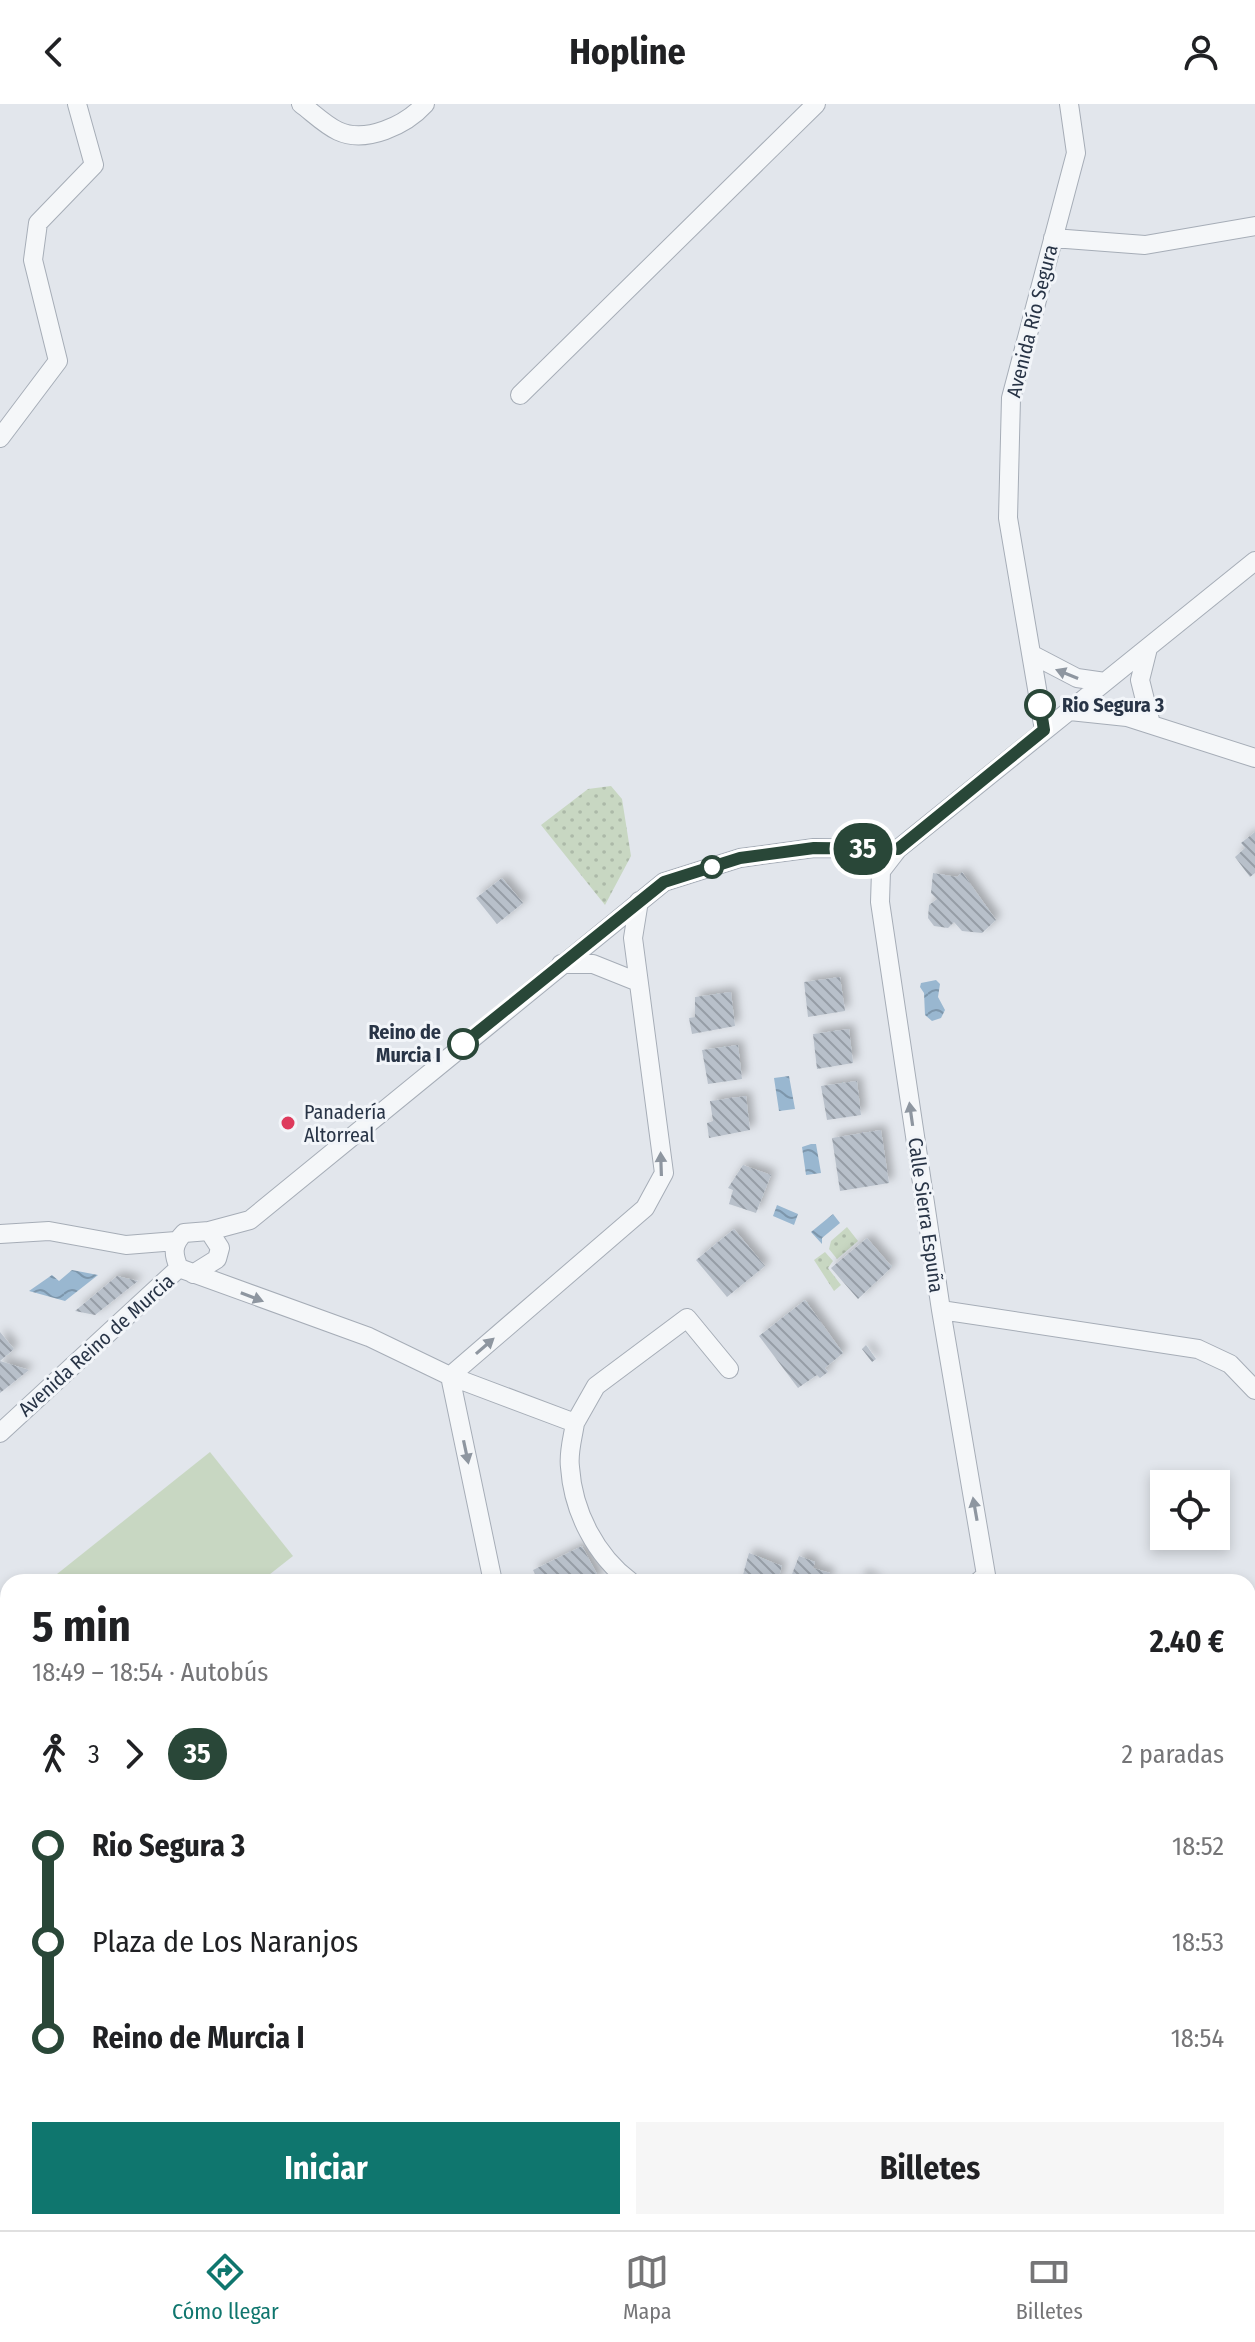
<!DOCTYPE html>
<html lang="es">
<meta charset="utf-8">
<style>
body{margin:0;font-family:"Fira Sans Condensed",sans-serif;background:#f6f6f6;color:#202124;height:100vh;display:flex;flex-direction:column;font-size:30px;white-space:nowrap}
*{box-sizing:border-box;margin:0}
p{font-size:26px;color:#757577}
.icon{flex:none;width:44px;height:44px;fill:none;stroke:currentColor;stroke-width:2;stroke-linecap:round;stroke-linejoin:round}
.map{position:relative;flex:1;overflow:hidden}
.details{position:absolute;left:0px;top:1470px;width:1256px;height:656px;display:flex;flex-direction:column;background:#fff;border-radius:24px 24px 0 0;box-shadow:0 4px 12px #0003}
.details>*{flex:none}
.badge{padding:0 16px;border-radius:26px;font-size:28px;line-height:52px}
.controls{position:absolute;left:1150px;top:1366px;display:grid;gap:16px}
.controls a{display:grid;place-items:center;width:80px;height:80px;border-radius:0px;background:#fff;box-shadow:0 4px 12px #0003;font-size:40px}
.map>.badge{position:absolute;translate:-50% -50%;box-shadow:0 0 0 4px #fff}
.legs{display:flex;align-items:center;gap:12px;height:88px;padding:0 32px;font-size:26px}
.legs p{margin-inline-start:auto}
.overview{display:flex;align-items:center;justify-content:space-between;height:136px;padding:0 32px}
h1{font-size:44px;font-weight:700;line-height:60px}
.action{display:flex;gap:16px;margin-top:auto;padding:16px 32px}
.action a{flex:1;height:92px;border-radius:0px;background:#0f766e;color:#fff;font-size:32px;font-weight:700;line-height:92px;text-align:center}
.action a+a{background:#f6f6f6;color:#202124}
ul{padding:0 32px;list-style:none}
li{display:flex;align-items:center;gap:28px;height:96px;font-size:30px}
li i{display:grid;place-items:center;width:12px;height:100%;margin:0 10px;background:currentColor}
li i::after{content:'';width:20px;height:20px;margin:-10px;border:6px solid;border-radius:50%;background:#fff}
li p{margin-inline-start:auto}
li:first-child i{background:linear-gradient(#0000 50%,currentColor 0)}
li:last-child i{background:linear-gradient(currentColor 50%,#0000 0)}
header{display:flex;justify-content:space-between;align-items:center;height:104px;padding:0 32px;background:#fff;font-size:36px;font-weight:700}
.tabs{display:flex;justify-content:space-around;align-items:center;height:112px;border-top:2px solid #e0e0e0;background:#fff;font-size:22px;color:#757577}
.tabs a{display:grid;justify-items:center;gap:4px}
.tabs .current{color:#0f766e}
.map>svg:first-child{display:block}
</style>
<header><svg class="icon" aria-label="back" viewBox="0 0 24 24"><path d="M15 5l-7 7 7 7"/></svg>Hopline<svg class="icon" aria-label="person" viewBox="0 0 24 24"><circle cx="12" cy="8" r="4"/><path d="M4 21q1-7 8-7t8 7"/></svg></header>
<div class="map">
<svg width="1255" height="2126" viewBox="0 0 1255 2126">
<defs>
<pattern id="green-dots" width="8" height="8" patternUnits="userSpaceOnUse" patternTransform="scale(2)"><rect width="8" height="8" fill="#c8d7c2"/><path d="M2 2h.1M6 6h.1" fill="none" stroke="#acb9a8" stroke-width="1.8" stroke-linecap="round"/></pattern>
<pattern id="forest-firs" width="22" height="20" patternUnits="userSpaceOnUse" patternTransform="scale(2)"><rect width="22" height="20" fill="#c8d7c2"/><path d="M5 1l3.5 6h-7zM16 11l3.5 6h-7z" fill="#acb9a8"/></pattern>
<pattern id="water-waves" width="16" height="10" patternUnits="userSpaceOnUse" patternTransform="scale(2)"><rect width="16" height="10" fill="#99b7d0"/><path d="M0 5q4-4 8 0t8 0" fill="none" stroke="#7d96ab"/></pattern>
<pattern id="building-back-hatch" width="6" height="6" patternUnits="userSpaceOnUse" patternTransform="scale(2)"><rect width="6" height="6" fill="#b8c0ca"/><path d="M-1 5l2 2M0 0l6 6M5-1l2 2" fill="none" stroke="#969da6"/></pattern>
<filter id="shadow"><feDropShadow dx="5" dy="-5" stdDeviation="4" flood-color="#0004"/></filter>
</defs>
<rect width="100%" height="100%" fill="#e2e6ec"/>
<!-- green -->
<path fill="url(#green-dots)" d="M611,682L622,695L631,752L605,801L541,721L588,685Z
M847,1123L858,1137L837,1155L829,1145L831,1137Z
M825,1148L833,1157L828,1164L841,1181L834,1187L814,1156Z"/>
<!-- forest -->
<path fill="url(#forest-firs)" d="M1248,2108L1255,2112V2126H1225L1227,2118H1248Z"/>
<!-- pitch -->
<path fill="#c8d7c2" d="M210,1348L293,1452L260,1478H47Z"/>
<!-- water -->
<path fill="url(#water-waves)" d="M936,876L940,880L938,893L945,906L941,914L932,917L925,911L924,889L920,883L921,879Z
M789,972L795,1005L779,1007L774,974Z
M811,1040H816L821,1069L806,1071L802,1043Z
M777,1101L798,1110L794,1121L773,1112Z
M833,1110L840,1119L822,1134V1140L811,1128Z
M72,1166L98,1171L65,1197L29,1187L52,1171L59,1177Z"/>
<!-- building -->
<path fill="url(#building-back-hatch)" filter="url(#shadow)" d="M1255,728V769L1250,773L1235,753L1245,744L1241,739Z
M962,768L996,816L982,829L962,827L954,818L948,824L934,822L928,814L929,801L937,795L931,789L933,769L957,773Z
M502,774L523,799L497,820L476,794Z
M840,873L845,907L808,913L804,878Z
M731,888L735,922L692,930L689,914L695,913V893Z
M849,925L853,959L817,965L813,930Z
M738,941L742,975L708,980L702,946Z
M857,977L861,1011L827,1016L821,982Z
M746,992L750,1026L709,1034L707,1019L713,1017L710,997Z
M881,1026L889,1079L840,1087L832,1034Z
M743,1061L771,1071L756,1109L729,1100L733,1086L728,1084Z
M734,1125L765,1162L727,1193L696,1156Z
M867,1134L892,1163L858,1195L831,1164Z
M117,1172L138,1177L95,1211L75,1207Z
M805,1196L843,1249L825,1264L828,1268L820,1274L817,1271L798,1284L759,1232Z
M0,1228L14,1245L0,1257L29,1266L0,1289Z
M866,1241L876,1255L872,1258L862,1245Z
M582,1442L599,1474L592,1478H539L533,1466Z
M749,1449L782,1462L777,1478H741Z
M799,1452L815,1458L813,1464L830,1469L827,1478H789Z
M862,1470L880,1478H859Z"/>
<g fill="none" stroke-linecap="round" stroke-linejoin="round">
<!-- street casing -->
<g stroke="#a6adb7" stroke-width="20">
<path id="street" d="M301,0C312,8 325,21 338,27C366,40 406,21 425,0
M1053,134L1145,141L1255,122
M520,291L816,0
M0,334L58,257L33,156L38,119L94,61L77,0
M1148,544L1140,576L1151,620
M1033,551L1077,574L1105,578
M1070,607L1127,613L1255,654
M1044,626L1008,414L1011,294L1076,49L1069,0
M898,745L881,767L880,798L941,1206L986,1471L978,1478
M561,860H593L638,878
M0,1130L49,1127L126,1141L176,1137
M179,1164L369,1233L450,1272L645,1104L664,1069L633,834L639,797
M193,1170L217,1155L220,1144L209,1127
M941,1206L1198,1245L1230,1260L1255,1286
M450,1272L575,1319L596,1282L687,1214L729,1265
M450,1272L493,1478
M575,1319C573,1333 568,1349 570,1363C573,1408 596,1452 631,1478
M0,1329L179,1164C173,1150 172,1141 184,1129L209,1127L250,1116L664,778L740,754L814,744L898,745L1255,457
M1248,1578L1255,1581
M0,1641L8,1657
M1248,1641L1255,1635
M381,2126L393,2118"/>
</g>
<!-- street -->
<use href="#street" stroke="#f5f7f9" stroke-width="18"/>
</g>
<!-- one-way arrows -->
<defs><path id="oneway-solid" d="M-6-.8H1V-3.2L6.5 0L1 3.2V.8H-6Z" transform="scale(2)"/></defs>
<g fill="#8e96a0">
<use href="#oneway-solid" transform="translate(1067 570) rotate(-158)"/>
<use href="#oneway-solid" transform="translate(911 1010) rotate(-98)"/>
<use href="#oneway-solid" transform="translate(661 1060) rotate(-92)"/>
<use href="#oneway-solid" transform="translate(252 1193) rotate(21)"/>
<use href="#oneway-solid" transform="translate(485 1242) rotate(-41)"/>
<use href="#oneway-solid" transform="translate(466 1348) rotate(78)"/>
<use href="#oneway-solid" transform="translate(975 1405) rotate(-100)"/>
</g>
<g fill="none" stroke-linecap="round" stroke-linejoin="round">
<!-- line-1 casing -->
<g stroke="#fff" stroke-width="18">
<path id="line-1" d="M463,940L664,778L740,754L814,744L898,745L1044,626L1040,601"/>
</g>
<!-- line-1 -->
<use href="#line-1" stroke="#294738" stroke-width="12"/>
</g>
<!-- markers -->
<g fill="#fff" stroke="#294738" stroke-width="4">
<circle cx="1040" cy="601" r="14"/>
<circle cx="712" cy="763" r="10"/>
<circle cx="463" cy="940" r="14"/>
</g>
<circle fill="#de3a5c" stroke="#f2f5f9" stroke-width="3" cx="288" cy="1019" r="8"/>
<g text-anchor="middle" dominant-baseline="central" stroke-width="6" stroke-linejoin="round" paint-order="stroke">
<!-- street labels -->
<g font-size="20" fill="#283446" stroke="#f2f5f9">
<text transform="translate(1032 217) rotate(-76)">Avenida Río Segura</text>
<text transform="translate(926 1111) rotate(82)">Calle Sierra Espuña</text>
<text transform="translate(96 1241) rotate(-42)">Avenida Reino de Murcia</text>
</g>
<!-- stop labels -->
<g font-size="20" font-weight="bold" fill="#283446" stroke="#f2f5f9" text-anchor="start">
<text x="1062" y="601">Rio Segura 3</text>
<text x="441" y="928" text-anchor="end">Reino de<tspan x="441" dy="23">Murcia I</tspan></text>
</g>
<!-- poi labels -->
<g font-size="20" fill="#283446" stroke="#f2f5f9" text-anchor="start">
<text x="304" y="1008">Panadería<tspan x="304" dy="23">Altorreal</tspan></text>
</g>
</g>
</svg>
<div class="controls">
<a><svg class="icon" aria-label="locate" viewBox="0 0 24 24"><circle cx="12" cy="12" r="6"/><path d="M12 2v4M12 18v4M2 12h4M18 12h4"/></svg></a>
</div>
<b class="badge" style="left:863px;top:745px;background:#294738;color:#fff">35</b>
<section class="details">
<div class="overview"><div><h1>5 min</h1><p>18:49 – 18:54 · Autobús</p></div><b>2.40 €</b></div>
<div class="legs"><svg class="icon" aria-label="walk" viewBox="0 0 24 24"><circle cx="13" cy="4" r="2"/><path d="M13 8l-2 6 4 7M11 14l-3 7M7 12l3-4h3l4 4"/></svg>3<svg class="icon" aria-label="forward" viewBox="0 0 24 24"><path d="M9 5l7 7-7 7"/></svg><b class="badge" style="background:#294738;color:#fff">35</b><p>2 paradas</p></div>
<ul>
<li><i style="color:#294738"></i><b>Rio Segura 3</b><p>18:52</p></li>
<li><i style="color:#294738"></i><span>Plaza de Los Naranjos</span><p>18:53</p></li>
<li><i style="color:#294738"></i><b>Reino de Murcia I</b><p>18:54</p></li>
</ul>
<div class="action"><a>Iniciar</a><a>Billetes</a></div>
</section>
</div>
<nav class="tabs">
<a class="current"><svg class="icon" aria-label="directions" viewBox="0 0 24 24"><path d="M12 3l9 9-9 9-9-9zM9 14v-3h6M13 9l2 2-2 2"/></svg>Cómo llegar</a>
<a><svg class="icon" aria-label="map" viewBox="0 0 24 24"><path d="M3 6l6-2 6 2 6-2v14l-6 2-6-2-6 2zM9 4v14M15 6v14"/></svg>Mapa</a>
<a><svg class="icon" aria-label="tickets" viewBox="0 0 24 24"><path d="M3 7h18v10H3zM15 7v10"/></svg>Billetes</a>
</nav>
